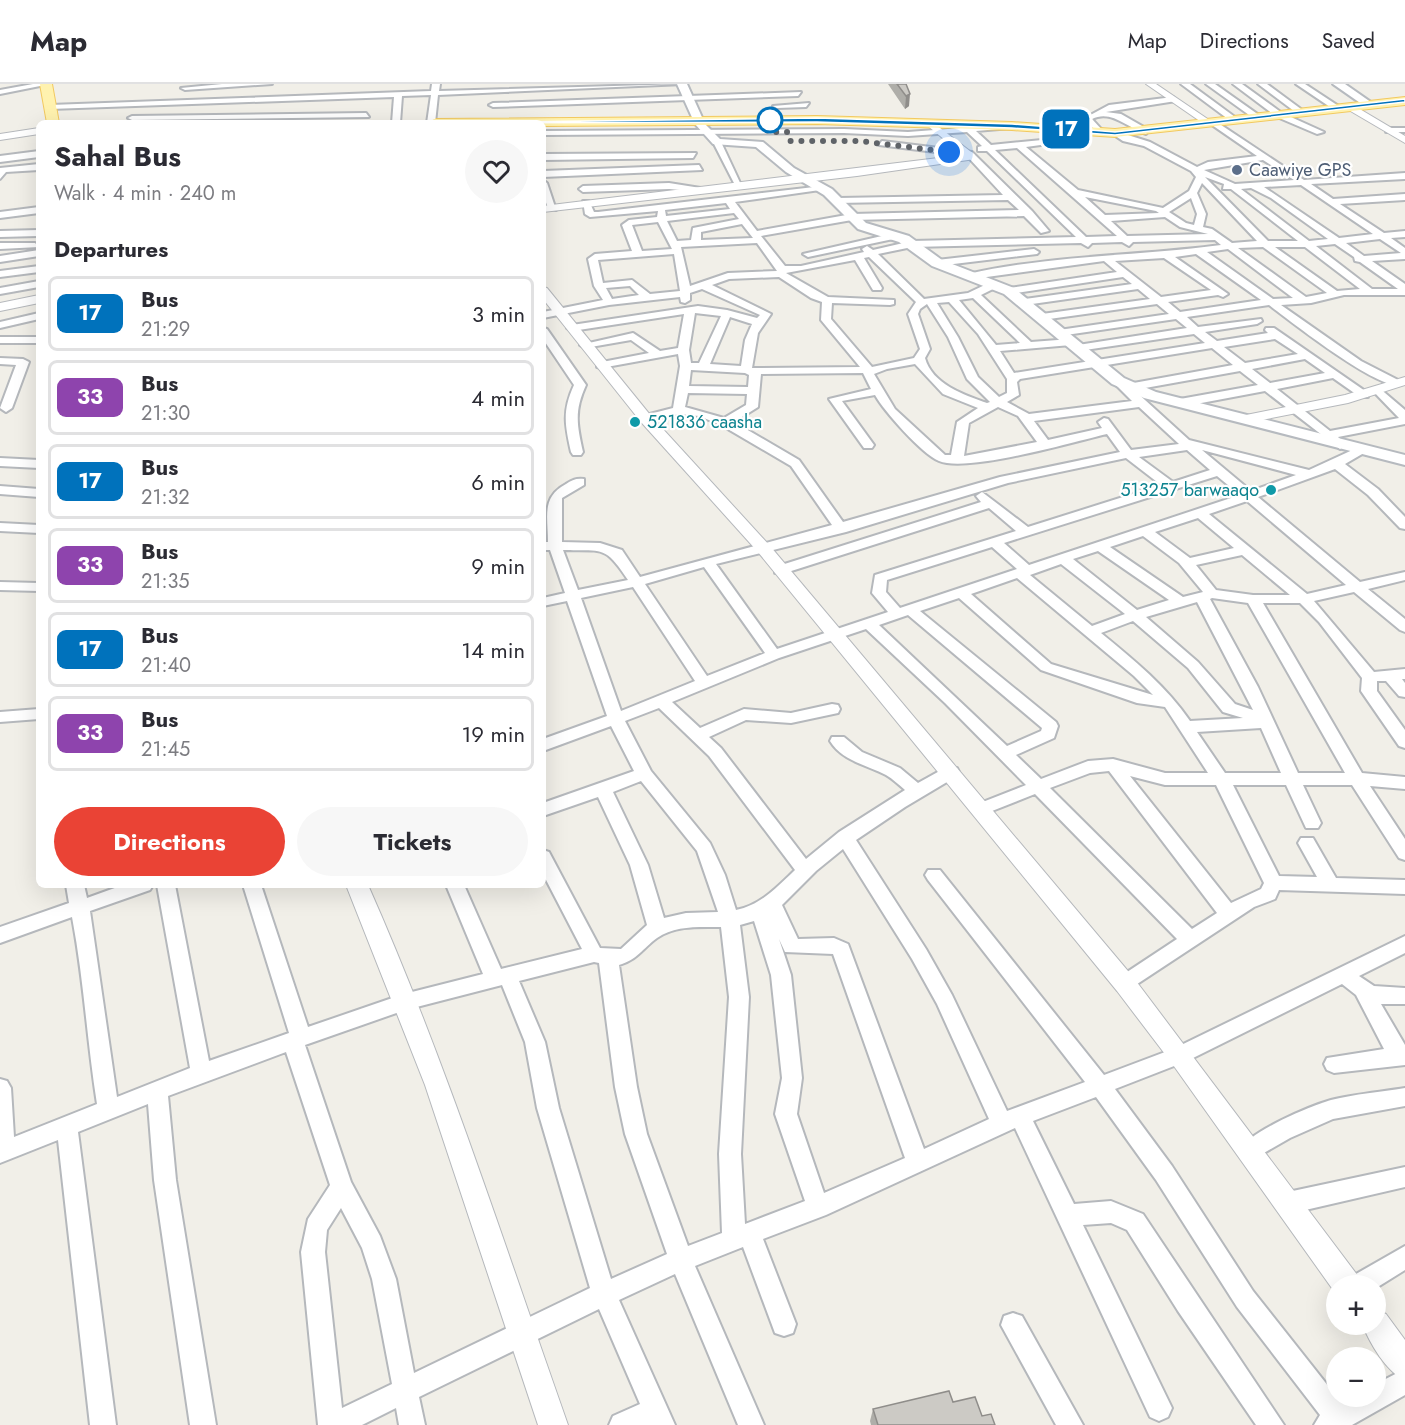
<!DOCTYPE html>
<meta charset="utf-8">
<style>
body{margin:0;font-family:Jost,sans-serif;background:#f7f7f7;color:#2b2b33;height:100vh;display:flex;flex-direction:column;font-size:22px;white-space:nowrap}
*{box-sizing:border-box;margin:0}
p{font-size:20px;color:#7c7c81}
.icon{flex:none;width:33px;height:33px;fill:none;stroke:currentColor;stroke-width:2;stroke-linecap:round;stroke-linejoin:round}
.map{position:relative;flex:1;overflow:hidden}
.drawer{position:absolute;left:36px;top:36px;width:510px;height:768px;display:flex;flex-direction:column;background:#fff;border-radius:9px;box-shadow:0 6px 24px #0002}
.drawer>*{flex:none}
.badge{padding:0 12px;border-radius:9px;font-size:21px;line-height:39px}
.controls{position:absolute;left:1326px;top:1191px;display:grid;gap:12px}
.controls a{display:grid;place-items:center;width:60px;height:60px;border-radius:50%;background:#fff;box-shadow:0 6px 24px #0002;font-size:30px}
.you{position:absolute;width:30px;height:30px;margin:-15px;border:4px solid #fff;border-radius:50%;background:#1a73e8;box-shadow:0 0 0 9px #1a73e833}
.map>.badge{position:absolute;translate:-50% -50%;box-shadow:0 0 0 3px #fff}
h2{padding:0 18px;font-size:22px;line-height:54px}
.round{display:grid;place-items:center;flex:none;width:63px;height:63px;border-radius:32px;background:#f7f7f7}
.headline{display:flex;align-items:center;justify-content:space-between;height:102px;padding:0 18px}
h1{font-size:28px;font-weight:700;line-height:45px}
.action{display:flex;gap:12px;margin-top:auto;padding:12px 18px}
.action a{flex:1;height:69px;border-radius:36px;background:#ea4335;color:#fff;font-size:24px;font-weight:700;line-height:69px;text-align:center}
.action a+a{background:#f7f7f7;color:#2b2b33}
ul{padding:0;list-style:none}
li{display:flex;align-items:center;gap:18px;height:75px;margin:0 12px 9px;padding:0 6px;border:3px solid #e1e1e2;border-radius:9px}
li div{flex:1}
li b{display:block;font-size:22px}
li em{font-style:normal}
li .badge{min-width:66px;font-weight:700;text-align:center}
header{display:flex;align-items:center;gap:36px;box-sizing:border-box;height:84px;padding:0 30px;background:#fff;border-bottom:2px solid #e1e1e2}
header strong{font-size:28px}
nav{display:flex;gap:33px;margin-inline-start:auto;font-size:21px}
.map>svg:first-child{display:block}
</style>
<header>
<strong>Map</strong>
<nav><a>Map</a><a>Directions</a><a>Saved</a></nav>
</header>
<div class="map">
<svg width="1405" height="1341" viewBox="0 0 1405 1341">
<rect width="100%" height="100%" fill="#f1efe8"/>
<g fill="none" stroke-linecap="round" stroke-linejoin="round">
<!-- minor casing -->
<g stroke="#b5b8bc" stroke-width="4">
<path id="minor" d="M33,0H50L0,10V6Z
M222,0H272L185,6L181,4Z
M432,0H440L439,7L684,0L438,11L435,39H427L431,11L402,12L400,39H392L394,13L50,25L46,23L50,21L431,7Z
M1181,0H1190L1239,36L1232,38Z
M1206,0H1215L1263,34L1256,36Z
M1233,0H1242L1282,29L1324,48L1317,50L1277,33Z
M1258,0H1267L1305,28L1298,30Z
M1296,0H1305L1343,25L1336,27Z
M801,8L798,12L493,23L489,21L493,19Z
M1173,13L1176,17L1106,28L1121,30L1149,46L1146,50C1128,44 1111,25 1092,35L1103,47L1099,49L1083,35L1109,21Z
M809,19L806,23L777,24L773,22Z
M366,29L369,33L132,36L128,34L132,32Z
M1215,37L1304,96L1405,89V95L1311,100L1333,115L1405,110V116L1340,120L1384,149L1405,147V153L1391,154L1405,164V175L1372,177L1405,200V211H1344L1311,219L1281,221L1361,277L1400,297V301C1378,306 1290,237 1269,221L1187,233L1198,243L1261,235L1262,237L1257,240L1205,248L1217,257L1268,249L1265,246L1266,244H1274L1368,309V313H1360L1333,294L1277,305L1330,347L1399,334L1372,306L1378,303L1405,326V340L1338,353L1346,361L1340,365L1265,307L1180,323L1174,319L1180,315L1258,301L1240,287L1134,306L1189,356L1309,386L1359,363L1363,362L1369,366L1345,380L1378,405L1405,433V445L1400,444L1368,411L1335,385L1258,413L1360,498L1405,488V496L1368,505L1405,535V548L1400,546L1354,508L1314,517L1374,588L1405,585V595H1402L1405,599V613L1399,612L1386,597H1377V607L1405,646V664L1399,662L1361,607L1362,594L1319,538L1300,519H1263L1362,689L1405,693V705L1370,702L1405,755V776L1399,774L1352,701H1303L1321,739L1318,744H1306L1286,701H1233L1279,792L1317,793L1298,759L1301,754H1313L1336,794L1405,796V810L1279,806L1275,815L1254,823L1125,908L1118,906L1115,900L1118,894L1177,855L1035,710L987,729H975L972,725L975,721L1026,701L945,619L866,545L779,574L672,618L700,644L744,625L791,629L832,620L838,621L840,625L838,629L791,639L746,636L709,653L721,664L806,775L839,748L905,706C899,701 893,695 886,691C867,681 842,677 830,657L832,653H844L862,668L900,684L918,699L945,684H957L959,688L957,692L905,723L856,756L926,865L952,911L1007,1027L1085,998L928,796L925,791L928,786H940L1104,991L1173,965L1405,852V869L1359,892L1374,902L1405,904V920H1381L1405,961V981L1334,989L1327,986L1324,980L1327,974L1384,965L1356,911L1342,900L1187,977L1115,1005L1172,1082L1253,1207L1336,1312L1343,1318L1353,1312H1376V1300L1405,1285V1311L1352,1341H1314L1320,1331L1237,1223L1156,1096L1096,1013L1033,1037L1074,1120L1111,1117L1143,1130L1284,1341H1256L1178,1227L1127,1146L1111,1139L1083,1141L1172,1324L1168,1333L1159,1337L1150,1333L1015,1044L826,1131L763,1155L796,1240L793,1249L784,1252L775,1249L743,1163L695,1182L764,1341H738L675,1190L619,1216L675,1341H609L613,1332L640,1320L599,1225L419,1313L425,1341H399L396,1324L362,1341H318L301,1168L308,1135L330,1101L286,968L168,1012L176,1096L216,1341H190L154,1096L148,1020L78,1048L116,1341H90L58,1056L0,1079V995L7,997L11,1004L14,1053L97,1020C87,958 84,895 72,833L0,859V843L69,819L66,801H84L87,814L123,801H153L150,806L90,827L117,1013L190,984L157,801H175L209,977L289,949L243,801H261L308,943L404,910L483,890L446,801H464L501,885L582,865L543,790V766L549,768L600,864L621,865L647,841L630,781L598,713L543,732V719L634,687L611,642L543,667V655L607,632L567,517L543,522V514L565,509L550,466H543V458H548C548,433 541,413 566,400C572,396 576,394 584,395V401L562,414V458L600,459L622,466L640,493L832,441L791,382L721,341L699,332L679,330L642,338V332L673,324L680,282L678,270L601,284L597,283V279L649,269L631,256L585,264L580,261L633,249L660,267L678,264L684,230L572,247L567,244L572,241L698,222L727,226L757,234L760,231L702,205L690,209V216L685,219L681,218L680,213L609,221L543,234V228L603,216L594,202L588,175L595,170L632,167L622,141L629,136L657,133L658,127L590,133L585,130L583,117H589L594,128H598L823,102L827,105L735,118L757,147L852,130L1019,126L1008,116L836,119V115L839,114L1003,111L967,72L879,61L882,57L972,68L1032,127L1049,147L1041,149L1024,132L852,136L761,152L785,182H801L864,168L862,165L867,162L873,166L912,157L1076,153L987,67H978V63L982,62L967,48L908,52L844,49L543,51V47L844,45L908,48L1014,40L1011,44L976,47L991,61L1042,56L1052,43L1056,45L1048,60L1026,63L1078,106L1163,124L1189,107L1196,93L1191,87L1144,62L1123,57L1111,49L1115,47L1150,58L1197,83L1208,78L1257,72L1212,41ZM1017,64L1117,152L1086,153L995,66ZM1263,76L1294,96L1235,100L1204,86ZM1205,93L1224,100L1223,105H1231L1298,157H1268ZM1202,99L1257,157L1232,159L1212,145L1203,143L1206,130L1197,109ZM1301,101L1373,150L1339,154L1264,103ZM1251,104L1271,114L1328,155L1309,157L1241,105ZM1085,113L1156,127L1159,129L1105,131ZM1191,114L1197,130L1194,141L1186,139L1169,128ZM726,119L730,125L666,132L665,126ZM734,129L739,135L693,144L691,156L677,157L667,137ZM1165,133L1180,143L1208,150L1127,152L1111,137ZM658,138L672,165L642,167L632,141ZM742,140L753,154L701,156V148ZM1380,155L1401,169L1364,172L1346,159ZM1215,156L1221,161C1139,172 1051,171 968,190L967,192L972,195L1104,177L1117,188L1009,204L1004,207L1009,210L1123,193L1132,200L1025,215L1020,218L1025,221L1138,205L1150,215L1042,230L1037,233L1042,236L1157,220L1169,230L1059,246L1054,249L1059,252L1176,235L1187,244L1078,261L1073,264L1078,267L1194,250L1205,259L1014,289L1000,267L1071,261L1076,258L1071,255L1031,258L981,211L997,203V199H989L968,209L924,215L878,170L912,163L1081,159L1088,163L1092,159L1122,158L1129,162L1133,158ZM757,159L777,187L728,189L690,202L681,163ZM1335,160L1354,173L1355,177L1360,178L1398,205H1372L1316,162ZM1263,163L1327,209L1306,213L1238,164ZM1275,163H1305L1360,205L1337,207ZM1228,165L1293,214L1273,215L1207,168ZM674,170L680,207L650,210L632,196L603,199L598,176ZM1196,170L1261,216L1180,228L1168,218L1218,211L1223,213L1228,210L1175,173ZM869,173L916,218L908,230L920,265L914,274L872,283L831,235L832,219L890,221L894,220V216L828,213L786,189L855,176L873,206H881L882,204L864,174ZM1164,174L1211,206L1161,213L1115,177ZM779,193L811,214L822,218L821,236L860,283L752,284L758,249L771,230L712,201L729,195ZM630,202L639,211L612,215L606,204ZM973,214L1020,259L996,261L959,216ZM949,218L978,250L1007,295V309L999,313L978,293L958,253L937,219ZM927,220L948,253L967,295L990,318L987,319C964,311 932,300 925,274L930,265L918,230L920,225ZM695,229L721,232L699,279H691L689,266ZM730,233L752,240L745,256L741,282L710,280ZM1275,255L1298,270L1245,279L1224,263ZM1212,264L1233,281L1128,300L1122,295H1114V299L1132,317L1029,330L1007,318L1019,311L1017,298L1020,295ZM1305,275L1325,289L1270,299L1252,285ZM915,280L943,310L978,324L957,338L951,371H945L895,325L874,290L887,285ZM691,286L745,289L749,291L748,303L689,302ZM863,289L871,305L829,315L864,364H872L874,361L842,317L875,311C884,327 922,370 939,377C967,389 1073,358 1107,350L1120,368L1000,393L843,438L799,376L734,338L758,323L761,290ZM688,309L747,310L746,321L724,334L685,323ZM998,323L1018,332L1037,358L964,372L969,339ZM1139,323L1179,360L1131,366L1108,335L1104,334L1098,338L1102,344L1048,356L1034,337ZM1187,366L1210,386L1173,398L1139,373ZM1202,366L1296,391L1251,407ZM1126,374L1161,401L1028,443L982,408L976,412L981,418L775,483V489H785L989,424L1016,447L875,491L872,509L888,528L777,565L716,480L846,448L1008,399ZM1217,392L1240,411L1029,481L1004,459ZM1247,417L1346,501L1307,510L1209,430ZM1198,434L1234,464L1190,474L1155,448ZM1143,452L1179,479L1203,508L1183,513L1110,463ZM992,463L1017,485L900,524L886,508L887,496ZM563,466C603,467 605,461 628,496L578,506ZM1098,467L1169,516L1137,526L1073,475ZM1242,471L1290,511H1253L1216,506L1196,481ZM1061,480L1125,530L1092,542L1030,491ZM704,483L765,569L707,592L645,500ZM1017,494L1134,592L1153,611L1051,580L971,510ZM633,503L695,597L621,627L581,514ZM959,514L1041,586L1137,619L1165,623L1208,689H1165L1113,675L1088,677L1041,695L1016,671L1054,654L1058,642L1056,638L920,527ZM1212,514L1248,519L1345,689H1298L1258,603L1210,515ZM1197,518L1253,626L1235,620L1198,578L1146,533ZM908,531L1042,644L1041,647L1007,662L879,541ZM1133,537L1188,584L1223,628L1243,634L1190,637C1166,602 1134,576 1101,549ZM659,624L709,672L795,786C777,803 761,821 736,826L725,791L710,759L651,687L625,637ZM1261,644L1281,689H1225L1197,648ZM1109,687L1217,829L1192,845L1050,704L1090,689ZM1130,692L1165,701H1216L1264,799L1261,805L1231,819ZM641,697L697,767L718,828L686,829L664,834L648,781L613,708ZM843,765L912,875L937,920L989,1035L924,1065L848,860L834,854L798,855L782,821L816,787ZM754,837L771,891L782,994L775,1030L805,1117L745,1140L741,1070L749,913L740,841ZM721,843L729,913L719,1070L722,1149L688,1162L647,1050L637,1003L619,881C637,876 642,865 657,854C675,841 700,843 721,843ZM779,855L785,868L833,870L905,1074L824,1109L797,1030L802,994L791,891ZM594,878L599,879L615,1003L625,1050L667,1170L611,1195L559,1024L545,958L519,897ZM502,901L525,958L537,1024L590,1204L414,1289L396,1195L380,1152L351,1098L305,961L405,926ZM341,1124L362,1164L372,1195L392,1300L342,1324L325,1168L327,1146Z
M1389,44H1405V48H1386Z
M717,56L721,58L742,103L735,101L713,58Z
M39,67V73L0,78V72Z
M696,69L693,74L543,76V70Z
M39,80V86L6,88L0,95V84Z
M699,81L702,86L543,93V87Z
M543,96L547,99L556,126L548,124L543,110Z
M669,99L707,105L703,108L669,105L583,108L579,105L583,102Z
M39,123V129L0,134V128Z
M39,146V152L0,153V147Z
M895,149L900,152L898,154L808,173L803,170Z
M0,159H35L39,163L0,165Z
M1034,165L1039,168L1037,170L937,182L932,179L937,176Z
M39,166V172L0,178V172Z
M39,182V188L0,193V187Z
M39,197V203L0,210V204Z
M39,229V235L0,244V238Z
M543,244L547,245L586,301C574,327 577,341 583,368L581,371H573L571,368C565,341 562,327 574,301L543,255Z
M0,253H39V259H0Z
M0,274L23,275L29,278L12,324L6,328L0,324L16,281L0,280Z
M0,374L39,376V384L0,382Z
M0,402L39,405V413L0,410Z
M0,439L39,441V449L0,447Z
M0,498L39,499V507L0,506Z
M39,625V635L0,638V628Z
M1405,1004V1022L1333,1035L1290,1054L1250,1077L1242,1074L1239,1067C1248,1048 1310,1022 1331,1016C1355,1010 1381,1008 1405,1004Z
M1405,1083V1103L1288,1130L1280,1127L1277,1119L1280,1111L1288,1108Z
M1405,1162V1186L1376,1204V1202H1345L1349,1194Z
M1013,1229L1022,1232L1083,1341H1056L1001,1241L1004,1232Z"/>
</g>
<!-- tertiary casing -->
<g stroke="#b5b8bc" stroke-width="2">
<path id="tertiary" d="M1146,0H1156L1215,40L1207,42Z
M1347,21H1353L1405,52V59L1347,25Z
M931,37L975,71V75L857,92L543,128V122L963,71L928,42L926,40Z
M39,44V50L0,56V50Z
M543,203L547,204L651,332L770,462L1133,893L1358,1192L1362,1202H1336V1210L1171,978L1117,907L758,468L641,338L543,215Z
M39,211V219L0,227V219Z
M1405,293V301L1348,319L1246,339L1239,335L1246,331L1345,311Z
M346,801H368C446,977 504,1160 568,1341H538L425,1001Z
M1376,1226L1386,1230L1405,1256V1296C1386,1288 1370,1259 1362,1240H1376Z"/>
</g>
<!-- secondary casing -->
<g stroke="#b6babf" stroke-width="4">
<path id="secondary" d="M677,0H687L705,40L720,55L763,58L794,84L832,105L866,139L909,152L942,176L1014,204L1124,294L1156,308L1405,371V381L1144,314L1112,300L1004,210L932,182L899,158L858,145L824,111L786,88L756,63L713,60L695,40Z
M1333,0H1345L1375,21L1366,23Z"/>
</g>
<!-- primary casing -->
<g stroke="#f2c960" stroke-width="2">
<path id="primary" d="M40,0H52L59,39H47Z
M1405,13V21L1115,53L1012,46L817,40L543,42V39H428L434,35L817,32L1012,38L1115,45Z"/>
</g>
<!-- minor -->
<use href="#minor" fill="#fff" fill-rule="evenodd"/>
<!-- tertiary -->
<use href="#tertiary" fill="#fff" fill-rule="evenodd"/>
<!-- secondary -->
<use href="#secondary" fill="#fff" fill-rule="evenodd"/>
<!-- primary -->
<use href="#primary" fill="#fff2af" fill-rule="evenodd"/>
</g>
<!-- wall -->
<path fill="#afaea9" d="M888,0H906L909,22L905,25Z
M953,1318L982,1332L995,1341H871L870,1337L873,1325Z"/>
<!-- shaded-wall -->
<path fill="#8f8d8a" d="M910,10L909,22L905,25L906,12Z"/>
<!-- building -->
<path fill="#cccac5" stroke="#8f8d8a" stroke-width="1.5" d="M897,0H906L910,10L906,12Z
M949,1307L953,1318L975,1313L982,1332L991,1330L995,1341H878L873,1325Z"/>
<!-- line -->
<path fill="#0072bc" stroke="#fff" stroke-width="1.5" d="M1405,15V18L1115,51L1012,44L817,38L431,39L817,34L1012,40L1115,48Z"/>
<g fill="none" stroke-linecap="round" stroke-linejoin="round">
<!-- walk -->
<path stroke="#5f6368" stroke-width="6" stroke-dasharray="0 10.8" d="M770,36L767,48H788L790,57H859L949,68"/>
</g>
<!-- markers -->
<circle fill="#fff" stroke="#0072bc" stroke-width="3" cx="770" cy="36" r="12"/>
<circle fill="#5c6f8a" stroke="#fff" stroke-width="2" cx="1237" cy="86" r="6"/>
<g fill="#0f9aa8" stroke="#fff" stroke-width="2">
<circle cx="635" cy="338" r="6"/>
<circle cx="1271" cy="406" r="6"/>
</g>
<g text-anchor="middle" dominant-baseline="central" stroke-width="4.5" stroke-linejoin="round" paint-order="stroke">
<!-- far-service labels -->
<g font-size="18" fill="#4e5e75" stroke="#fff" text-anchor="start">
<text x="1249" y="86">Caawiye GPS</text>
</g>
<!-- far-culture labels -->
<g font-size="18" fill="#0d838f" stroke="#fff" text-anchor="start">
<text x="647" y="338">521836 caasha</text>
<text x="1259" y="406" text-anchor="end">513257 barwaaqo</text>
</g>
</g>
</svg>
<div class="controls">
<a>+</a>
<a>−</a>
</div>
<div class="you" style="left:949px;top:68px"></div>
<b class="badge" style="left:1066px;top:45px;background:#0072bc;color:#fff">17</b>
<section class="drawer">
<div class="headline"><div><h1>Sahal Bus</h1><p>Walk · 4 min · 240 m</p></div><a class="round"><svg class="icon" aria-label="heart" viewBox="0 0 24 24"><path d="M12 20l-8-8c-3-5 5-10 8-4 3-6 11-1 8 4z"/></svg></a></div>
<h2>Departures</h2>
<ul>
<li><span class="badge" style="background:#0072bc;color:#fff">17</span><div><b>Bus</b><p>21:29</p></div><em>3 min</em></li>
<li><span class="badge" style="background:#8e44ad;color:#fff">33</span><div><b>Bus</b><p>21:30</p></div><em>4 min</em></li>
<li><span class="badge" style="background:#0072bc;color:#fff">17</span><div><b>Bus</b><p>21:32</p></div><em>6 min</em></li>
<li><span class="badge" style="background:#8e44ad;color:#fff">33</span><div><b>Bus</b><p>21:35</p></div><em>9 min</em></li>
<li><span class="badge" style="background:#0072bc;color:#fff">17</span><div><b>Bus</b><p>21:40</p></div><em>14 min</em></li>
<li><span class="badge" style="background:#8e44ad;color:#fff">33</span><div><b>Bus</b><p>21:45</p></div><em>19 min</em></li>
</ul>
<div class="action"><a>Directions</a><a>Tickets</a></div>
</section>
</div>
